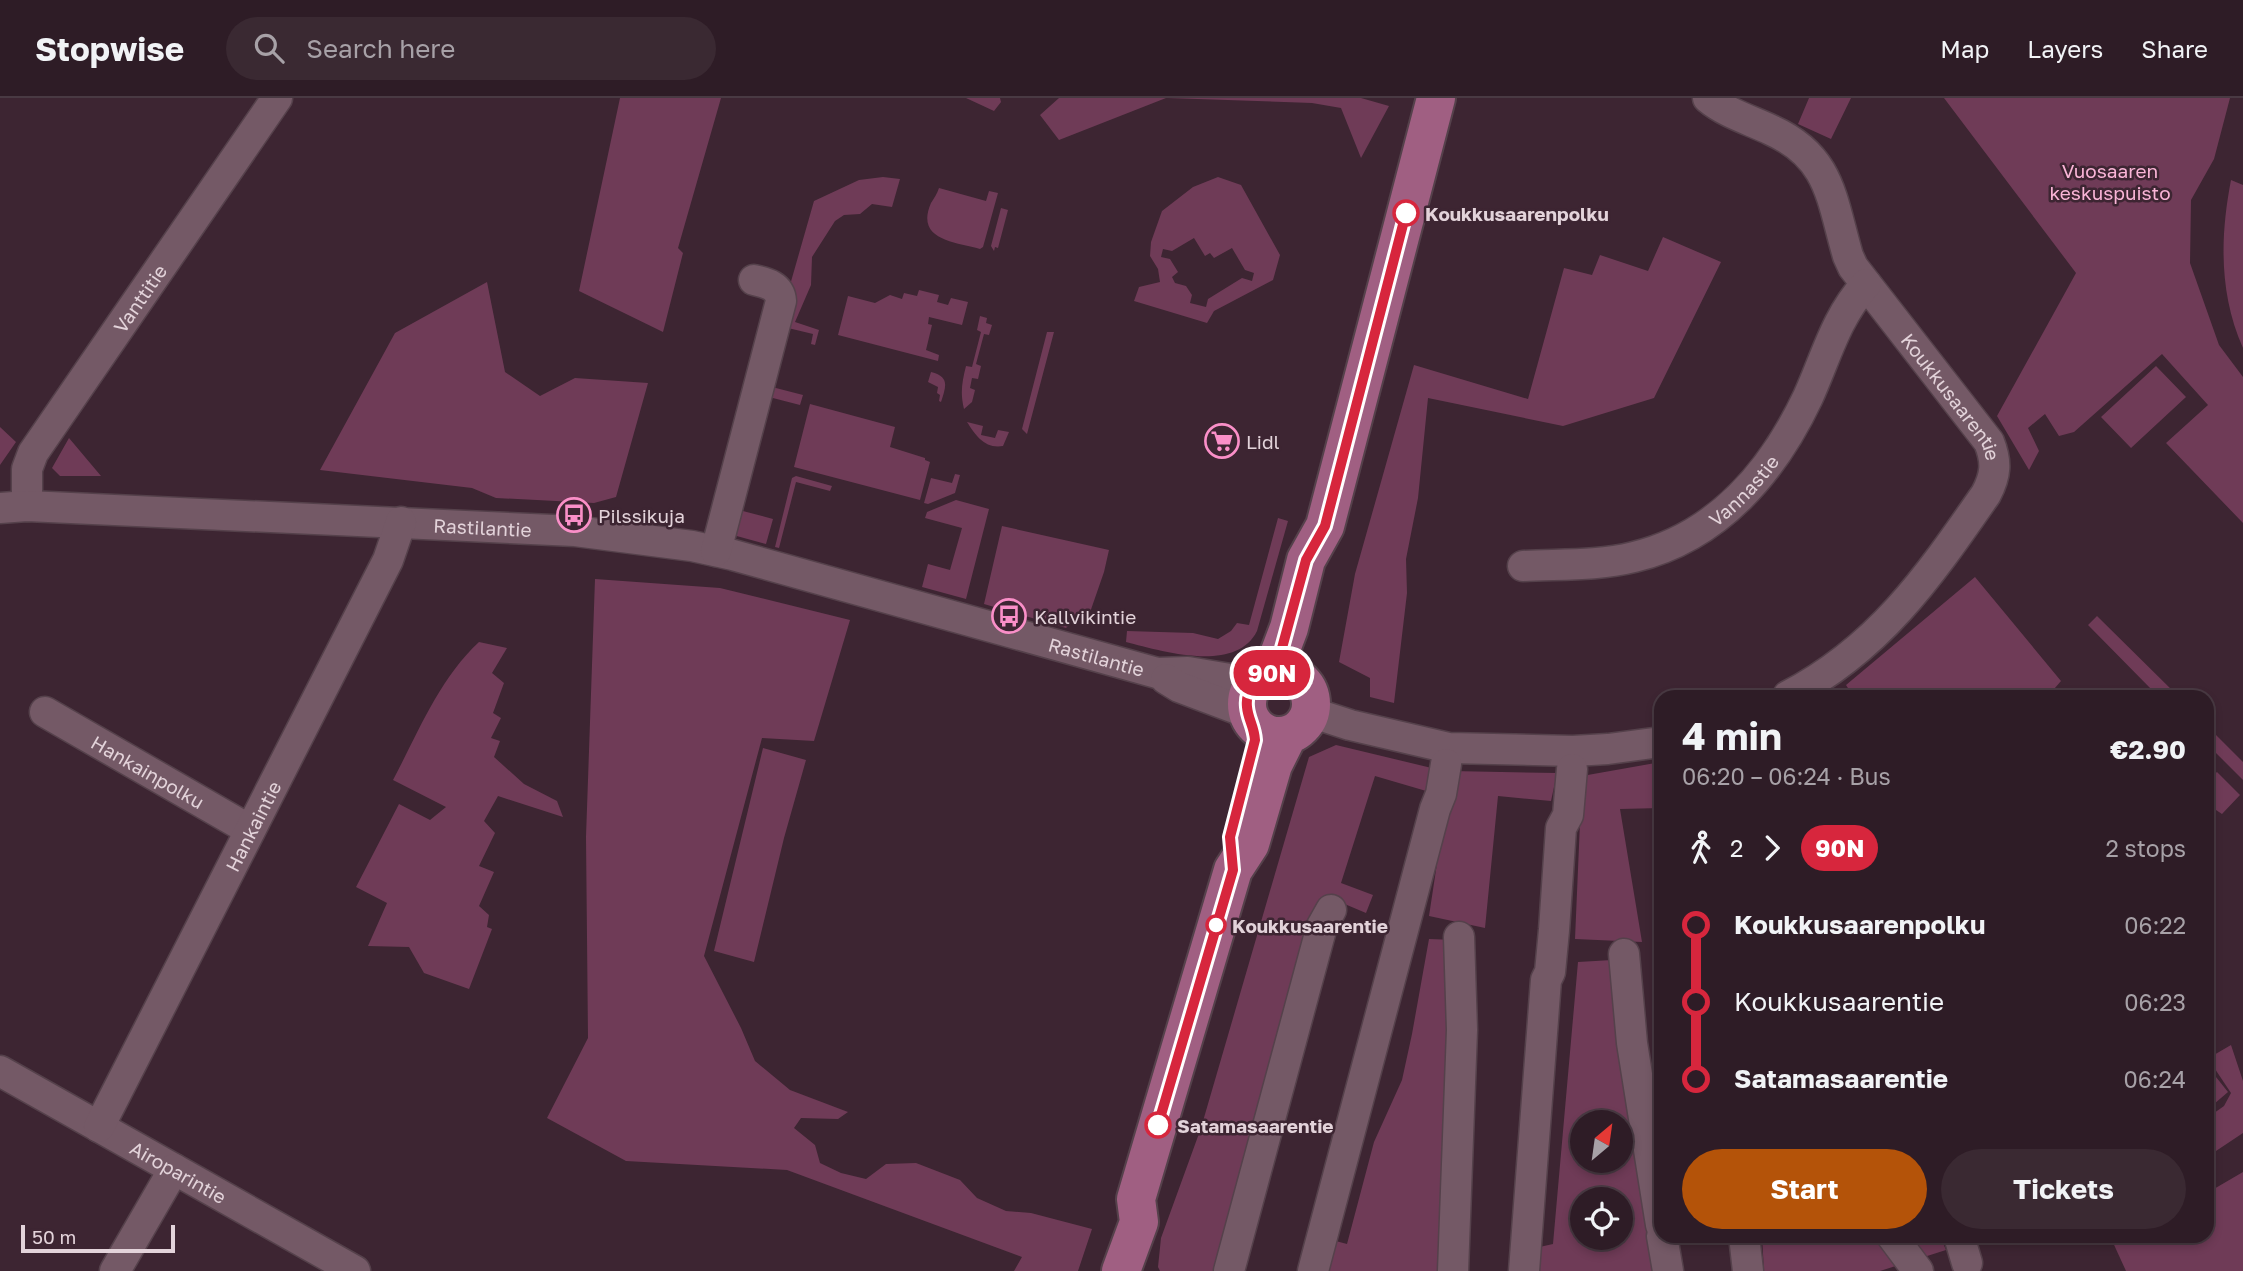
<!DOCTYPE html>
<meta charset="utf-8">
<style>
body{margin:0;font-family:"Golos Text",sans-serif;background:#3a2932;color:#f1f3f6;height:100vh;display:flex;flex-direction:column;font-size:26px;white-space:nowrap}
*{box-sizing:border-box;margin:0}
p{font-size:23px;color:#a7a1a7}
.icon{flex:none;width:38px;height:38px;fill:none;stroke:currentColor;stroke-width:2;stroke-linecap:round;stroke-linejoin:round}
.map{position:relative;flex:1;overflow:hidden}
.panel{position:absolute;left:1654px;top:592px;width:560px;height:553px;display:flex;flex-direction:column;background:#2e1c26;border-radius:21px;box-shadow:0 4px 10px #0003,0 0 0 2px #493a43}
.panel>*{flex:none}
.badge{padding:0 14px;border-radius:23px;font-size:24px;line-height:46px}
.needle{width:46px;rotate:29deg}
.controls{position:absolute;left:1570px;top:1012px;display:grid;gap:14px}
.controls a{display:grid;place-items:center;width:63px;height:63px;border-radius:50%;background:#2e1c26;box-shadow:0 4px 10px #0003,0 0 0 2px #493a43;font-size:35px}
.scale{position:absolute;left:21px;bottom:18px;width:154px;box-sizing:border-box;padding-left:7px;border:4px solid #e3d3da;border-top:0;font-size:19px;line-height:24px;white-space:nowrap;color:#e3d3da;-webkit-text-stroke:5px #3d2532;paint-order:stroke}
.map>.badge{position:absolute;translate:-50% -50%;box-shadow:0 0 0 4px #fff}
.legs{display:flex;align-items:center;gap:10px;height:77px;padding:0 28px;font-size:23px}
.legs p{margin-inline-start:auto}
.overview{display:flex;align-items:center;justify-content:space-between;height:119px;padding:0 28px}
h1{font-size:38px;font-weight:700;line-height:52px}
.button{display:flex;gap:14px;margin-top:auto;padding:14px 28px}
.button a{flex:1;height:80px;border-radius:42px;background:#b45309;color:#fff;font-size:28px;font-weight:700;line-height:80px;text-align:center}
.button a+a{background:#3a2932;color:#f1f3f6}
ul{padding:0 28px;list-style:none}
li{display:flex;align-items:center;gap:24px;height:77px;font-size:26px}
li i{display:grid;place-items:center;width:10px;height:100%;margin:0 9px;background:currentColor}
li i::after{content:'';width:18px;height:18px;margin:-9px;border:5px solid;border-radius:50%;background:#2e1c26}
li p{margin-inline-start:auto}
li:first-child i{background:linear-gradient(#0000 50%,currentColor 0)}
li:last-child i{background:linear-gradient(currentColor 50%,#0000 0)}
header{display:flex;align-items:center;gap:42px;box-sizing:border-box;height:98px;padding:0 35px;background:#2e1c26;border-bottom:2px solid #493a43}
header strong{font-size:33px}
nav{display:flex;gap:38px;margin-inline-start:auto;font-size:24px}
.search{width:490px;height:63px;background:#3a2932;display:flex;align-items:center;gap:18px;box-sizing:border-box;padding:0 24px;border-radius:38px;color:#a7a1a7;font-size:26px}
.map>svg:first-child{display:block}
</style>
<header>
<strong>Stopwise</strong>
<div class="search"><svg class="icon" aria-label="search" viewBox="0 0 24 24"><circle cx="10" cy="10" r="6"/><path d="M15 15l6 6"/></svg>Search here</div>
<nav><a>Map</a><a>Layers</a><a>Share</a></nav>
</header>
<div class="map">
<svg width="2243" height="1173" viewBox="0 0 2243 1173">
<rect width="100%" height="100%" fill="#3d2532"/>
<!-- green -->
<path fill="#6f3b57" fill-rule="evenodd" d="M620,0H721L678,150L683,155L663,234L579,193Z
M966,0H1000L1001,4L994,13Z
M1059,0H1166L1059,42L1040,17Z
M1167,0H1361L1389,8L1361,60L1341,10L1312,5Z
M1809,0H1851L1831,41L1798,26Z
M1944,0H2230L2214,61L2191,102L2190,165L2219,247L2243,279V425L2166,345L2208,307L2162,256L2074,334L2059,338L2045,316L2028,330L2039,353L2029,372L1997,318L2076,175Z
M883,79L900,81L892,109L872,106L860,116L844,117L835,123L812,159L811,187L795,224L819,232L815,247L811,246L813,236L788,230V194L814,103L859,82Z
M1218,79L1241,87L1280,157L1273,182L1214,213L1207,225L1134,203L1139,189L1160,184L1158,171L1150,158L1151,144L1162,113L1193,89ZM1194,140L1205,158L1210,155L1214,160L1232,150L1245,172L1254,175L1252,183L1242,180L1208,201L1206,209L1190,205L1192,197L1186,188L1175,185L1172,179L1178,174L1170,161L1161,159L1163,151L1172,153Z
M2231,82L2243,87V250C2219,196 2220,139 2231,82Z
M939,90L986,103L989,93L998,95L983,149L980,151C954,144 915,142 931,105C934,100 937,96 939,90Z
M1001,110L1008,112L998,150L995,149L994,153L991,148Z
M1663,139L1721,164L1654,300L1563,328L1428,300L1418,400L1406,461L1407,495L1394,605L1370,599V580L1339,564L1355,476L1414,267L1528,301L1564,170L1592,177L1600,157L1648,173Z
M487,184L505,274L540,298L575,280L648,285L616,399L594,405L496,400L472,390L320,372L395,235Z
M919,192L939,197L937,204L948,207L951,200L968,204L962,227L929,219L928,226L932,227L926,252L939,257L938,263L838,237L848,198L875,205L890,197L902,201L904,195L917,198Z
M980,218L987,220L986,225L992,227L989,237L984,236L976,266L981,268L978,281L972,280L970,290L975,292L972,304L964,311C960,295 962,284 966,268L972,269L981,234L977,232Z
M1047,234H1054L1027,336L1022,331Z
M2156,268L2186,299L2131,350L2101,319Z
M931,274C950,279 946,288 941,304L939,303L940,297L937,295L938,289L928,284Z
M772,289L803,297L800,307L769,299Z
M810,306L895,329L890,349L925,360V362L930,364L920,402L794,369Z
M967,324L983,328L981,337L995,340L998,332L1009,334L1003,348C985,351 976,338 967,324Z
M0,329L16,344L0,367Z
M69,340L101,378H60L52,370Z
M955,376L960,377L955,395L928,406L924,405L931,380L952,385Z
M796,378L832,388L830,393L796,384L779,450L775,449L792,380Z
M956,402L989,411L966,501L922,489L928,466L950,472L962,430L925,420L927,414Z
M739,412L773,421L766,446L733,437Z
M1278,420L1288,423L1257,533C1236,576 1161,553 1126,544L1127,533L1193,535L1218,541L1231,533L1237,525L1249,527Z
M1002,428L1109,452L1104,474L1087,523L1072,524L1066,530L984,506Z
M1975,479L2061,583L2048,598H1853L1846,587Z
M595,481L720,490L850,522L814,643L762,640L704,858L741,930L755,963L790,992L848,1014L838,1021L801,1020L794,1030L815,1047L820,1065L841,1075L866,1081L886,1066L916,1065L960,1082L977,1100L1006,1113L1031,1115L1092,1131L1078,1173H1014L1022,1159L787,1072L626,1063L547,1020L588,940L586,739Z
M2097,518L2178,598H2158L2152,592L2088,527Z
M479,544L507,550L492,575L504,585L493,615L501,620L491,640L500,643L494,659L524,686L557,703L563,719L498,698L484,723L495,735L479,768L494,774L479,808L489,817L487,829L492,831L469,891L424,875L409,849L368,848L387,805L356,789L399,706L430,722L446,709L393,682C418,635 439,581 479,544Z
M2207,628L2243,664V682L2207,646Z
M1336,647L1440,672L1433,695L1375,678L1341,785L1373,797L1366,815L1328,799L1225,1173H1160L1158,1169L1161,1140L1201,1030L1309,659Z
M763,650L806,662L784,740L754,864L714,853Z
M1661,664V710L1620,711L1642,844L1575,841L1582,678Z
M1451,673L1557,675L1551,703L1498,698L1485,830L1429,818Z
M2207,673L2212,678L2217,674L2240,697L2222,716L2207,706Z
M1429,841L1455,842L1449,1074L1438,1173H1322L1332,1142L1347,1146L1374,1044L1402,982L1412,936Z
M1612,862L1652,1173H1533L1535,1150L1553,1146L1578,864ZM1582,1024H1620V1062H1582ZM1582,1101H1620V1139H1582Z
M2231,947L2243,983V1035L2207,1059V1020L2224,1008L2231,995L2215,971L2207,976V961Z
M2212,974L2228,994L2207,1012V978Z
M2243,1074V1173H2126L2110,1138H2207V1095Z
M1762,1138H1940L1946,1152L1880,1173H1764Z"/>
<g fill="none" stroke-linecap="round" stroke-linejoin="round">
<!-- minor casing -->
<g stroke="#55414b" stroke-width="33">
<g id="minor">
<path id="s1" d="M1708,0C1726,15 1750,22 1771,32C1831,59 1831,100 1848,158L1853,169L1989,344C1997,364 1996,377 1986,396C1929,478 1880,550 1788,598"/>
<path id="s2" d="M27,408V371L33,355L277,0"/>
<path id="s3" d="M0,410L27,408L575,433L692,448L733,457L1157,575L1188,574L1254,585"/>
<path d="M716,453L781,203C780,188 767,185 754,182"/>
<path id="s4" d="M1523,468C1559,466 1598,468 1634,459C1718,439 1773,373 1808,299C1827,257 1835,221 1866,186"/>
<path d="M1166,581L1179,589L1248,615"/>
<path id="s5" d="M45,614L250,732"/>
<path d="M1310,614L1350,627L1449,650L1573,653L1608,651L1661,644"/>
<path d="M1624,856L1632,945L1661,1127"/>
<path id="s6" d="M0,973L355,1173"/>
<path id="s7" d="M99,1029L388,462L401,424"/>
<path d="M1662,1138L1668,1173"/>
<path d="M1744,1138L1748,1173"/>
<path d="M1892,1138L1918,1173"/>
<path d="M1959,1138L1967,1165"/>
<path d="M115,1173L174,1071"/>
<path d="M1229,1173L1322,828L1331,812"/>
<path d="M1313,1173L1435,711L1441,696L1446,666"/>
<path d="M1453,1173L1462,932L1459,839"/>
<path d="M1524,1173L1546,882L1550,874L1554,832L1561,730L1568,717L1572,671"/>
</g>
</g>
<!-- major casing -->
<g stroke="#55414b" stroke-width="42">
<path id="major" d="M1247 606a32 32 0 1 1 64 0a32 32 0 1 1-64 0Z
M1272,575L1289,530L1306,462L1325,428L1436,0
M1121,1173L1139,1124L1136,1101L1233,772L1250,746L1273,667L1288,637"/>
</g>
<!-- minor -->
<use href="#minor" stroke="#745966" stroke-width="30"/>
<!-- major -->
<use href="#major" stroke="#a05f82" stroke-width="38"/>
</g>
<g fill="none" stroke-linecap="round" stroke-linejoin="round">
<!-- line-1 casing -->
<g stroke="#fff" stroke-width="16">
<path id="line-1" d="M1158,1027L1233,772L1230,739L1255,642C1254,628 1248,621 1247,609C1245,590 1257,584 1270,575C1274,573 1276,566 1279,561L1306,462L1325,428L1406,115"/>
</g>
<!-- line-1 -->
<use href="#line-1" stroke="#d7263d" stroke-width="10"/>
</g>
<!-- icons -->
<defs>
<g id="supermarket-ring" transform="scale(1.75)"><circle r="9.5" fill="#3d2532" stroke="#fa8fc8" stroke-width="1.5"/><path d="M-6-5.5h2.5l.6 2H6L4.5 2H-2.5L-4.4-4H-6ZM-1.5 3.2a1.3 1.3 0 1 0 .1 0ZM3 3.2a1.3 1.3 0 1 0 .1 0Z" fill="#fa8fc8"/></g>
<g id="bus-ring" transform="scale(1.75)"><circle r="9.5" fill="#3d2532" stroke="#fa8fc8" stroke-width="1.5"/><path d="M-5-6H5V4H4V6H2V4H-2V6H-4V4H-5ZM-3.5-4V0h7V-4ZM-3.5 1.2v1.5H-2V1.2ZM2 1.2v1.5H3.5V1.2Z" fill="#fa8fc8"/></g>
</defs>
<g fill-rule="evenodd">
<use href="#supermarket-ring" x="1222" y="343"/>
<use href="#bus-ring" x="574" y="417"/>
<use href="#bus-ring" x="1009" y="518"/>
</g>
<!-- markers -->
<g fill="#fff" stroke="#d7263d" stroke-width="3.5">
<circle cx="1406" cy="115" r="12"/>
<circle cx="1216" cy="827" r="9"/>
<circle cx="1158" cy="1027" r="12"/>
</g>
<g text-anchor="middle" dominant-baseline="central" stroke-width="5" stroke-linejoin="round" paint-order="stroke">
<!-- park labels -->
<g font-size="19" fill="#fab5d7" stroke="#3d2532">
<text x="2110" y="72">Vuosaaren<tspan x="2110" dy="22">keskuspuisto</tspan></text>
</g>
<!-- stop labels -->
<g font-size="19" font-weight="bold" fill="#e3d3da" stroke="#3d2532" text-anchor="start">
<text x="1425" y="115">Koukkusaarenpolku</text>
<text x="1232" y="827">Koukkusaarentie</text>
<text x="1177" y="1027">Satamasaarentie</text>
</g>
<!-- street labels -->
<g font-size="19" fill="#e3d3da" stroke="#3d2532">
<text stroke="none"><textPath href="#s2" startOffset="242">Vanttitie</textPath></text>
<text stroke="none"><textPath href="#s1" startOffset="401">Koukkusaarentie</textPath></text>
<text stroke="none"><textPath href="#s4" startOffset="242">Vannastie</textPath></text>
<text stroke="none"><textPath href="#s3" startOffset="483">Rastilantie</textPath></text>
<text stroke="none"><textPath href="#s3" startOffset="1113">Rastilantie</textPath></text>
<text stroke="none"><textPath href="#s5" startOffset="119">Hankainpolku</textPath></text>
<text stroke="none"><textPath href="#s7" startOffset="338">Hankaintie</textPath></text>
<text stroke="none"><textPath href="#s6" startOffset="205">Airoparintie</textPath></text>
</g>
<!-- poi labels -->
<g font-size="19" fill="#e3d3da" stroke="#3d2532" text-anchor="start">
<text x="1246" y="343">Lidl</text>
<text x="598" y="417">Pilssikuja</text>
<text x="1034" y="518">Kallvikintie</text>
</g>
</g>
</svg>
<div class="controls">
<a><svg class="needle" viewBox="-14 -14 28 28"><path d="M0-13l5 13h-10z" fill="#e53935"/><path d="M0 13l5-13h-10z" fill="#a7a1a7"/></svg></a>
<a><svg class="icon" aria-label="locate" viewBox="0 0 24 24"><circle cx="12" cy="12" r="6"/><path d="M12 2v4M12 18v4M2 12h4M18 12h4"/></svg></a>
</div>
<div class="scale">50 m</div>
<b class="badge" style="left:1272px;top:575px;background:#d7263d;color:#fff">90N</b>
<section class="panel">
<div class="overview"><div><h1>4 min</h1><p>06:20 – 06:24 · Bus</p></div><b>€2.90</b></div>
<div class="legs"><svg class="icon" aria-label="walk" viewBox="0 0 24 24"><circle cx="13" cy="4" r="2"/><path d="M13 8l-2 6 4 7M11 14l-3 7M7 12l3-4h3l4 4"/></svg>2<svg class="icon" aria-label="forward" viewBox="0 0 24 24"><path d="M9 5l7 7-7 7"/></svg><b class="badge" style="background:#d7263d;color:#fff">90N</b><p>2 stops</p></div>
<ul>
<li><i style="color:#d7263d"></i><b>Koukkusaarenpolku</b><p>06:22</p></li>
<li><i style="color:#d7263d"></i><span>Koukkusaarentie</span><p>06:23</p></li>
<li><i style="color:#d7263d"></i><b>Satamasaarentie</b><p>06:24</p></li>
</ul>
<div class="button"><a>Start</a><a>Tickets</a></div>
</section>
</div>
